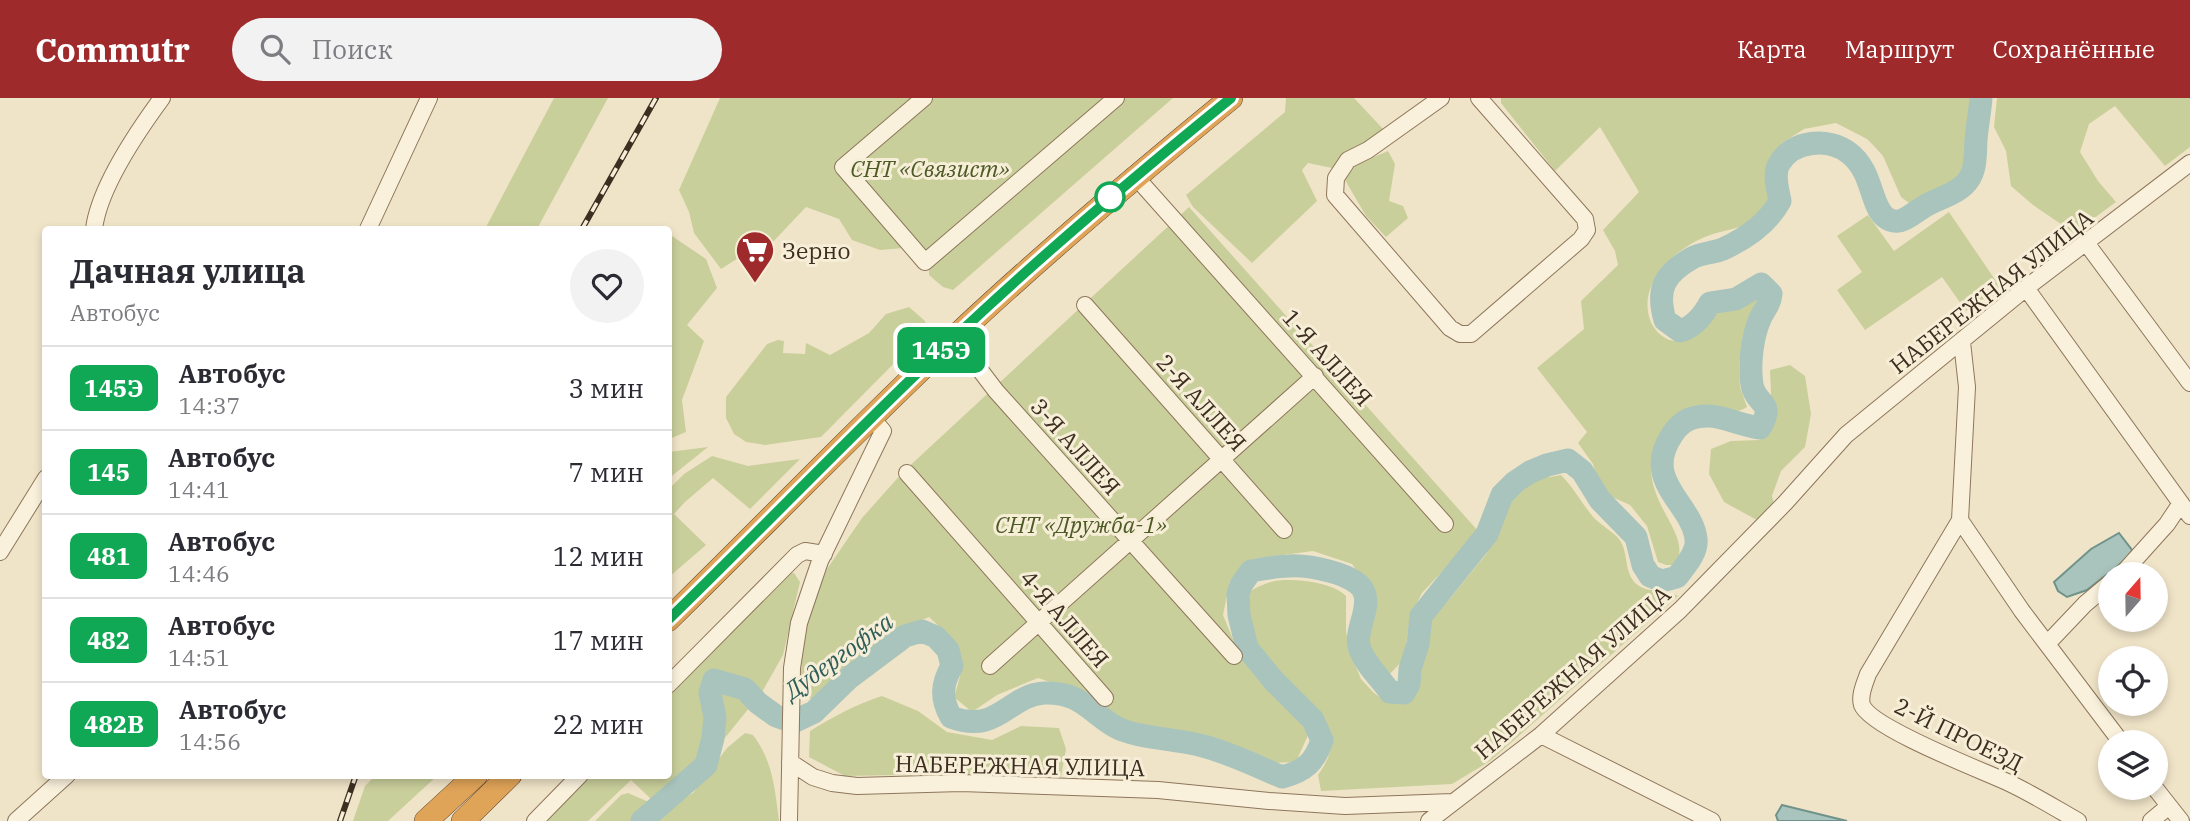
<!DOCTYPE html>
<html lang="ru">
<meta charset="utf-8">
<style>
body{margin:0;font-family:"IBM Plex Serif",serif;background:#f2f2f3;color:#2b2b33;height:100vh;display:flex;flex-direction:column;font-size:26px;white-space:nowrap}
*{box-sizing:border-box;margin:0}
p{font-size:23px;color:#7c7c81}
.icon{flex:none;width:38px;height:38px;fill:none;stroke:currentColor;stroke-width:2;stroke-linecap:round;stroke-linejoin:round}
.map{position:relative;flex:1;overflow:hidden}
.details{position:absolute;left:42px;top:128px;width:630px;height:553px;display:flex;flex-direction:column;background:#fff;border-radius:7px;box-shadow:0 4px 10px #0003}
.details>*{flex:none}
.badge{padding:0 14px;border-radius:10px;font-size:24px;line-height:46px}
.needle{width:46px;rotate:20deg}
.tools{position:absolute;left:2098px;top:464px;display:grid;gap:14px}
.tools a{display:grid;place-items:center;width:70px;height:70px;border-radius:50%;background:#fff;box-shadow:0 4px 10px #0003;font-size:35px}
.map>.badge{position:absolute;translate:-50% -50%;box-shadow:0 0 0 4px #fff}
.round{display:grid;place-items:center;flex:none;width:74px;height:74px;border-radius:37px;background:#f2f2f3}
.overview{display:flex;align-items:center;justify-content:space-between;height:119px;padding:0 28px}
h1{font-size:33px;font-weight:800;line-height:52px}
ul{padding:0;list-style:none}
li{display:flex;align-items:center;gap:21px;height:84px;padding:0 28px;border-top:2px solid #e1e1e2}
li div{flex:1}
li b{display:block;font-size:26px}
li em{font-style:normal}
li .badge{min-width:77px;font-weight:700;text-align:center}
header{display:flex;align-items:center;gap:42px;box-sizing:border-box;height:98px;padding:0 35px;background:#9e2a2b;color:#fff}
header strong{font-size:33px}
nav{display:flex;gap:38px;margin-inline-start:auto;font-size:24px}
.search{width:490px;height:63px;background:#f2f2f3;display:flex;align-items:center;gap:18px;box-sizing:border-box;padding:0 24px;border-radius:38px;color:#7c7c81;font-size:26px}
.map>svg:first-child{display:block}
</style>
<header>
<strong>Commutr</strong>
<div class="search"><svg class="icon" aria-label="search" viewBox="0 0 24 24"><circle cx="10" cy="10" r="6"/><path d="M15 15l6 6"/></svg>Поиск</div>
<nav><a>Карта</a><a>Маршрут</a><a>Сохранённые</a></nav>
</header>
<div class="map">
<svg width="2190" height="723" viewBox="0 0 2190 723">
<rect width="100%" height="100%" fill="#f0e4c8"/>
<!-- green -->
<path fill="#c9cf9b" d="M554,0H608L537,131H485Z
M720,0H1173L953,192L943,189L929,177V164L904,150L880,152L852,142L839,121L806,109L771,146L743,157L721,171L694,135L689,114L679,92Z
M1286,0H1354L1384,32L1332,70L1308,65L1302,72L1317,103L1252,165L1193,109L1186,97L1285,14Z
M1501,0H1975L1968,41V68L1963,77L1950,86L1930,93L1909,105L1901,99L1883,58L1873,47L1867,41L1836,25L1804,31L1782,45L1769,71L1770,105C1766,111 1761,118 1756,122C1742,130 1725,132 1710,137C1677,149 1637,183 1650,222C1657,240 1676,250 1693,238C1702,233 1707,221 1715,215C1720,210 1724,212 1730,209C1741,206 1747,193 1758,203L1743,237L1739,267L1740,289L1747,309C1738,315 1732,313 1721,312C1692,308 1673,314 1659,341C1629,399 1697,433 1675,467H1666L1658,464L1647,428L1630,407L1612,399L1597,382L1593,366L1578,345L1587,334L1537,270L1584,231L1581,203L1618,167L1615,153L1603,132L1639,94L1600,29L1555,73L1501,5Z
M1997,0H2190V49L2165,68L2115,8L2089,26L2080,54L2098,83L2116,104L2074,135L2033,107L2011,88L2006,53L1994,29Z
M1388,53L1395,66L1389,103L1403,108L1408,120L1386,139L1366,118L1345,82L1356,67Z
M1189,109L1479,434L1422,495L1410,518L1404,561L1387,579L1366,540L1371,493L1352,466L1313,453L1254,461L1230,483L1223,517L1239,556L1309,635L1296,664L1268,665L1208,643L1122,622L1080,594L1038,580L997,597L972,614L954,599C969,553 962,550 929,519C885,536 848,573 812,602L800,592L804,527L827,471L862,420L903,374Z
M1949,114L2000,189L1966,213L1942,179L1865,232L1837,192L1862,174L1837,138L1868,117L1894,153Z
M669,136L706,161L717,190L687,227L704,243L682,302L686,334L669,341Z
M909,209L925,223L927,232L821,339L765,347L746,344L734,336L726,320V299L767,246L778,242L784,243L783,255L805,256L806,245L830,257L869,235L886,216Z
M1790,267L1805,278L1811,316L1805,349L1781,373L1772,398L1776,414L1764,426L1724,404L1709,376L1711,351L1731,343L1760,342C1774,321 1771,297 1770,272Z
M708,349L673,377L669,381V354Z
M712,358L748,368L800,361L750,411L713,380L685,404L674,416L706,447L669,479V391L684,376Z
M1561,377C1574,390 1582,406 1594,420C1601,427 1612,433 1619,441C1630,455 1622,479 1641,489C1647,493 1666,493 1678,498L1490,663L1452,686L1321,693L1318,677C1357,624 1299,601 1267,570C1248,552 1244,524 1242,499C1251,492 1260,487 1271,484C1289,479 1333,484 1346,498V533L1349,552L1361,581L1374,595L1388,605L1400,604L1410,595L1421,564L1420,542L1428,523L1448,503L1487,455L1507,404L1538,381Z
M794,475L800,484L783,557L762,594L703,667L652,702L631,682L588,723H546L589,677H668L669,591L776,476Z
M882,598L918,613L947,634L992,642L1021,628L1059,630L1066,651L1061,679L952,676L845,678L809,659L810,633C833,619 856,606 882,598Z
M745,635L753,637C773,663 775,692 779,723H595L621,697L628,695L665,711L673,709L679,703L693,695L727,650Z
M376,677H438L388,723H353L365,688Z"/>
<!-- water -->
<path fill="#a9c4bc" stroke="#6f938a" stroke-width="2" d="M2119,435L2132,452L2129,459L2087,492L2067,499L2058,493L2054,484L2091,451Z
M1782,707L1847,723H1778L1776,717Z"/>
<g fill="none" stroke-linecap="round" stroke-linejoin="round">
<!-- river -->
<path stroke="#a9c4bc" stroke-width="23" d="M642,723L706,667L713,640L715,619L710,595L714,582L745,591L758,605L776,618L793,624L814,614L849,580L905,538L922,533L936,539L948,552L952,568C941,587 941,601 951,619C998,637 1008,597 1044,595C1080,594 1088,612 1114,628C1133,640 1180,641 1203,648C1230,655 1256,668 1282,679C1305,673 1315,664 1322,642L1313,622L1274,583L1247,550L1239,517L1238,496L1241,487L1251,473C1263,471 1277,468 1289,468C1307,467 1357,475 1364,494C1371,511 1355,531 1359,548C1363,564 1380,580 1390,594L1404,595L1409,586L1410,571L1418,546L1421,518L1487,436L1502,397L1515,384L1530,374L1547,367L1568,362L1582,373L1600,402L1636,439L1643,467L1650,478L1662,483L1677,479C1684,469 1698,455 1696,441C1692,405 1641,383 1672,337C1681,323 1691,318 1708,318C1723,318 1743,328 1760,330C1776,303 1756,308 1752,287C1749,267 1752,239 1760,221C1764,211 1770,208 1771,196L1761,186L1736,201L1710,205C1703,218 1694,229 1680,233L1665,222C1656,191 1664,176 1692,160C1701,155 1713,155 1723,151C1747,140 1768,125 1780,103C1778,92 1773,76 1779,66C1792,42 1829,39 1849,55C1873,73 1870,107 1885,119C1899,130 1910,117 1922,110C1935,101 1953,98 1964,87C1977,75 1975,58 1976,42C1977,28 1980,14 1981,0"/>
<!-- minor casing -->
<g stroke="#8d765c" stroke-width="18">
<path id="minor" d="M924,0L843,69L925,164L1116,0
M1441,0L1368,52L1348,62L1336,80L1335,97L1450,230L1460,236H1471L1581,141L1587,132L1585,121L1479,0
M1135,78L1445,426
M94,131C99,90 137,34 162,0
M368,131L429,0
M2087,146L2190,285
M2026,190L2190,418
M1085,207L1284,432
M955,239L996,293L1234,558
M1962,244L1967,289L1960,422L2022,513L2121,644
M907,375L1105,600
M1960,422L1868,576C1865,585 1859,597 1862,607C1871,630 1981,672 2007,684C2031,695 2055,710 2078,723
M0,454L46,380
M2122,476L2167,426L2181,405
M2047,546L2085,506L2110,485
M990,568L1315,278
M668,587L797,457L805,453L824,456
M1541,637L1712,723
M790,664L813,679L832,685L857,688L961,685L1158,692L1269,703L1345,708L1452,704
M2155,690L2181,723
M16,723L67,677
M535,723L580,677
M789,723L792,570L799,525L820,463L883,333L871,319
M1429,723L1541,637L1680,512L1785,405L1846,337L2026,190L2190,65
M2151,723L2169,708"/>
</g>
<!-- highway casing -->
<g stroke="#5b4430" stroke-width="24">
<path id="highway" d="M668,522C764,428 857,331 955,239C1044,155 1137,77 1231,0
M426,723L476,677
M463,723L510,677"/>
</g>
<!-- minor -->
<use href="#minor" stroke="#faf1dc" stroke-width="16"/>
<!-- highway -->
<use href="#highway" stroke="#e0a458" stroke-width="23"/>
<!-- rail casing -->
<g stroke="#3d2e20" stroke-width="6">
<path id="rail" d="M582,131L656,0
M340,723L356,677"/>
</g>
<!-- rail -->
<use href="#rail" stroke="#f7eed8" stroke-width="3.5" stroke-dasharray="10" stroke-linecap="butt"/>
</g>
<g fill="none" stroke-linecap="round" stroke-linejoin="round">
<!-- line casing -->
<g stroke="#fff" stroke-width="16">
<path id="line" d="M668,522C765,428 857,331 955,239C1044,155 1136,77 1231,0"/>
</g>
<!-- line -->
<use href="#line" stroke="#10a855" stroke-width="10"/>
</g>
<!-- icons -->
<defs>
<g id="supermarket-pin" transform="scale(2.0125)"><path d="M0 17L-7.5 6A9.5 9.5 0 1 1 7.5 6Z" fill="#9e2a2b" stroke="#f7eed8"/><path d="M-6-5.5h2.5l.6 2H6L4.5 2H-2.5L-4.4-4H-6ZM-1.5 3.2a1.3 1.3 0 1 0 .1 0ZM3 3.2a1.3 1.3 0 1 0 .1 0Z" fill="#fff"/></g>
</defs>
<g fill-rule="evenodd">
<use href="#supermarket-pin" x="755" y="152"/>
</g>
<!-- markers -->
<circle fill="#fff" stroke="#10a855" stroke-width="3.5" cx="1110" cy="99" r="14"/>
<g text-anchor="middle" dominant-baseline="central" stroke-width="6" stroke-linejoin="round" paint-order="stroke">
<!-- park labels -->
<g font-size="23" font-style="italic" fill="#4d5a26" stroke="#f7eed8">
<text x="930" y="70">СНТ «Связист»</text>
<text x="1081" y="426">СНТ «Дружба-1»</text>
</g>
<!-- poi labels -->
<g font-size="23" fill="#3d2e20" stroke="#f7eed8" text-anchor="start">
<text x="782" y="152">Зерно</text>
</g>
<!-- street labels -->
<g font-size="23" fill="#3d2e20" stroke="#f7eed8">
<text transform="translate(1991 193) rotate(-38)">НАБЕРЕЖНАЯ УЛИЦА</text>
<text transform="translate(1328 259) rotate(48)">1-Я АЛЛЕЯ</text>
<text transform="translate(1202 304) rotate(48)">2-Я АЛЛЕЯ</text>
<text transform="translate(1076 348) rotate(48)">3-Я АЛЛЕЯ</text>
<text transform="translate(1065 520) rotate(49)">4-Я АЛЛЕЯ</text>
<text transform="translate(1572 574) rotate(-41)">НАБЕРЕЖНАЯ УЛИЦА</text>
<text transform="translate(1959 636) rotate(26)">2-Й ПРОЕЗД</text>
<text transform="translate(1020 667) rotate(1)">НАБЕРЕЖНАЯ УЛИЦА</text>
</g>
<!-- water labels -->
<g font-size="24" font-style="italic" fill="#2f5d5a" stroke="#f7eed8">
<text transform="translate(838 558) rotate(-36)">Дудергофка</text>
</g>
</g>
</svg>
<div class="tools">
<a><svg class="needle" viewBox="-14 -14 28 28"><path d="M0-13l5 13h-10z" fill="#e53935"/><path d="M0 13l5-13h-10z" fill="#7c7c81"/></svg></a>
<a><svg class="icon" aria-label="locate" viewBox="0 0 24 24"><circle cx="12" cy="12" r="6"/><path d="M12 2v4M12 18v4M2 12h4M18 12h4"/></svg></a>
<a><svg class="icon" aria-label="layers" viewBox="0 0 24 24"><path d="M12 4l9 5-9 5-9-5zM3 14l9 5 9-5"/></svg></a>
</div>
<b class="badge" style="left:941px;top:252px;background:#10a855;color:#fff">145Э</b>
<section class="details">
<div class="overview"><div><h1>Дачная улица</h1><p>Автобус</p></div><a class="round"><svg class="icon" aria-label="heart" viewBox="0 0 24 24"><path d="M12 20l-8-8c-3-5 5-10 8-4 3-6 11-1 8 4z"/></svg></a></div>
<ul>
<li><span class="badge" style="background:#10a855;color:#fff">145Э</span><div><b>Автобус</b><p>14:37</p></div><em>3 мин</em></li>
<li><span class="badge" style="background:#10a855;color:#fff">145</span><div><b>Автобус</b><p>14:41</p></div><em>7 мин</em></li>
<li><span class="badge" style="background:#10a855;color:#fff">481</span><div><b>Автобус</b><p>14:46</p></div><em>12 мин</em></li>
<li><span class="badge" style="background:#10a855;color:#fff">482</span><div><b>Автобус</b><p>14:51</p></div><em>17 мин</em></li>
<li><span class="badge" style="background:#10a855;color:#fff">482В</span><div><b>Автобус</b><p>14:56</p></div><em>22 мин</em></li>
</ul>
</section>
</div>
